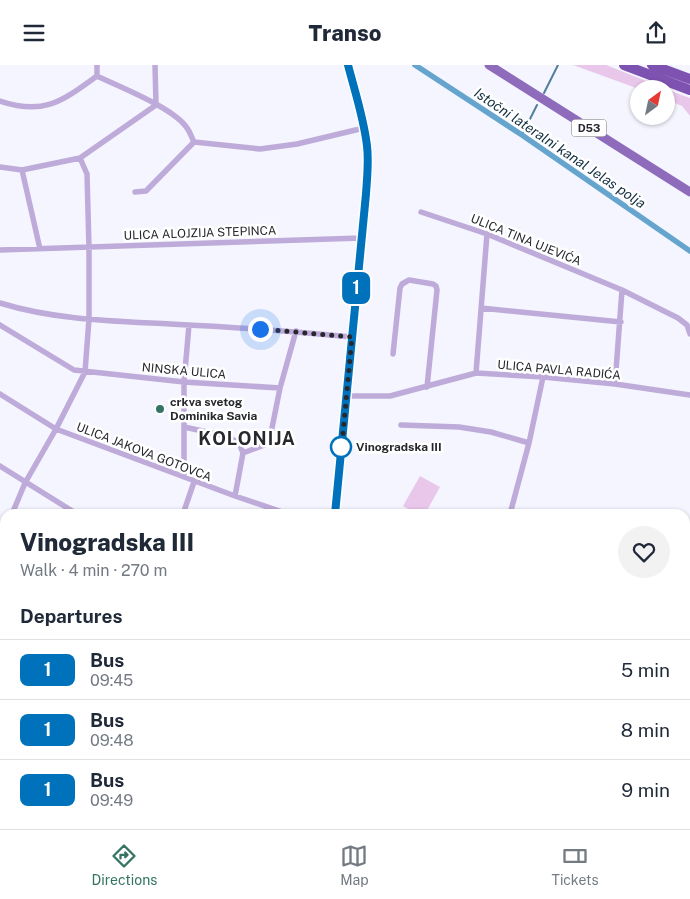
<!DOCTYPE html>
<meta charset="utf-8">
<style>
body{margin:0;font-family:"Public Sans",sans-serif;background:#f2f2f3;color:#1f2937;height:100vh;display:flex;flex-direction:column;font-size:19px;white-space:nowrap}
*{box-sizing:border-box;margin:0}
p{font-size:16px;color:#747a83}
.icon{flex:none;width:28px;height:28px;fill:none;stroke:currentColor;stroke-width:2;stroke-linecap:round;stroke-linejoin:round}
.map{position:relative;flex:1;overflow:hidden}
.details{position:absolute;left:0px;top:444px;width:690px;height:321px;display:flex;flex-direction:column;background:#fff;border-radius:15px 15px 0 0;box-shadow:0 1px 4px #0004}
.details>*{flex:none}
.badge{padding:0 10px;border-radius:8px;font-size:18px;line-height:32px}
.needle{width:32px;rotate:33deg}
.buttons{position:absolute;left:630px;top:15px;display:grid;gap:10px}
.buttons a{display:grid;place-items:center;width:45px;height:45px;border-radius:50%;background:#fff;box-shadow:0 1px 4px #0004;font-size:25px}
.you{position:absolute;width:25px;height:25px;margin:-12px;border:4px solid #fff;border-radius:50%;background:#1a73e8;box-shadow:0 0 0 8px #1a73e833}
.map>.badge{position:absolute;translate:-50% -50%;box-shadow:0 0 0 2px #fff}
h2{padding:0 20px;font-size:19px;line-height:45px}
.round{display:grid;place-items:center;flex:none;width:52px;height:52px;border-radius:26px;background:#f2f2f3}
.head{display:flex;align-items:center;justify-content:space-between;height:85px;padding:0 20px}
h1{font-size:24px;font-weight:800;line-height:38px}
ul{padding:0;list-style:none}
li{display:flex;align-items:center;gap:15px;height:60px;padding:0 20px;border-top:1px solid #e0e1e3}
li div{flex:1}
li b{display:block;font-size:19px}
li em{font-style:normal}
li .badge{min-width:55px;font-weight:700;text-align:center}
header{display:flex;justify-content:space-between;align-items:center;height:65px;padding:0 20px;background:#fff;font-size:22px;font-weight:800}
.menu{display:flex;justify-content:space-around;align-items:center;height:70px;border-top:1px solid #e0e1e3;background:#fff;font-size:14px;color:#747a83}
.menu a{display:grid;justify-items:center;gap:2px}
.menu .on{color:#337463}
.map>svg:first-child{display:block}
</style>
<header><svg class="icon" aria-label="menu" viewBox="0 0 24 24"><path d="M4 6h16M4 12h16M4 18h16"/></svg>Transo<svg class="icon" aria-label="share" viewBox="0 0 24 24"><path d="M12 15V3M7 8l5-5 5 5M5 13v7h14v-7"/></svg></header>
<div class="map">
<svg width="690" height="764" viewBox="0 0 690 764">
<rect width="100%" height="100%" fill="#f4f5fe"/>
<!-- green -->
<path fill="#e9c7eb" d="M573,0H606L684,31L690,33V51L682,41L666,34V24H639Z
M420,411L440,422L425,449H418L403,441Z
M690,626V670L685,665V632Z
M575,760H636L641,764H572Z"/>
<g fill="none" stroke-linecap="round" stroke-linejoin="round">
<!-- stream -->
<path stroke="#527f9d" stroke-width="2" d="M544,28L558,0
M522,70L537,40"/>
<!-- canal -->
<path stroke="#65a4cd" stroke-width="5.5" d="M415,0L522,70L690,186"/>
<!-- street -->
<path stroke="#beabd9" stroke-width="5.5" d="M97,0V11
M0,36C44,51 62,36 97,11C120,22 174,43 187,63C190,67 192,73 194,77
M0,102L22,105L80,93L156,40L155,0
M22,105L40,184
M135,127L146,126L194,77L260,84L297,79L364,63
M421,147L487,169L622,225L678,253L687,260L690,269
M0,185L361,173
M0,238C55,255 113,256 170,259C231,262 291,266 352,272
M481,243L621,257
M0,260L74,305L184,317L280,323
M393,289L400,223L402,219L409,215L433,219L436,221L437,225L427,322
M476,308L487,169
M615,319L622,225
M0,329L56,364L235,431L288,449
M346,331H390L476,308L543,312L615,319L690,330
M401,360L459,362L491,367L529,378
M184,362L226,371L239,378L243,388L235,431
M243,388L267,379L270,373L280,323L296,266
M0,401L77,449
M184,412V317L189,260
M12,449L25,418L56,364L85,307L89,254V183L87,109L80,93
M183,449L194,417
M335,449L366,129C367,113 369,97 367,81C364,54 355,27 348,0
M510,449L529,378L543,312
M0,477L5,465
M0,495L5,498
M0,586L5,591
M167,760L175,764
M332,760L339,764
M214,764L216,760
M408,764L411,760"/>
<!-- primary -->
<path stroke="#8f6bbc" stroke-width="9" d="M489,0L690,127"/>
<!-- highway -->
<path stroke="#7e52b1" stroke-width="10" d="M624,0L690,25
M652,0L690,14"/>
</g>
<g fill="none" stroke-linecap="round" stroke-linejoin="round">
<!-- line casing -->
<g stroke="#fff" stroke-width="11">
<path id="line" d="M335,449L366,129C367,113 369,97 367,81C364,54 355,27 348,0"/>
</g>
<!-- line -->
<use href="#line" stroke="#0072bc" stroke-width="8"/>
<!-- walk -->
<path stroke="#27282d" stroke-width="5" stroke-dasharray="0 9" d="M260,264L352,272L341,390V382"/>
</g>
<!-- markers -->
<circle fill="#337463" stroke="#fff" stroke-width="2" cx="160" cy="344" r="5"/>
<circle fill="#fff" stroke="#0072bc" stroke-width="2.5" cx="341" cy="382" r="10"/>
<g text-anchor="middle" dominant-baseline="central" stroke-width="5" stroke-linejoin="round" paint-order="stroke">
<!-- shield labels -->
<rect fill="#fff" stroke="#68686c" stroke-width="1" x="571.5" y="54.5" width="35" height="17" rx="4"/>
<g font-size="11" font-weight="bold" fill="#27282d">
<text x="589" y="63">D53</text>
</g>
<!-- street labels -->
<g font-size="12" fill="#27282d" stroke="#fff">
<text transform="translate(200 168) rotate(-2)">ULICA ALOJZIJA STEPINCA</text>
<text transform="translate(526 175) rotate(22)">ULICA TINA UJEVIĆA</text>
<text transform="translate(559 305) rotate(5)">ULICA PAVLA RADIĆA</text>
<text transform="translate(184 306) rotate(5)">NINSKA ULICA</text>
<text transform="translate(144 387) rotate(21)">ULICA JAKOVA GOTOVCA</text>
</g>
<!-- poi labels -->
<g font-size="12" font-weight="bold" fill="#27282d" stroke="#fff" text-anchor="start">
<text x="170" y="337">crkva svetog<tspan x="170" dy="14">Dominika Savia</tspan></text>
</g>
<!-- stop labels -->
<g font-size="12" font-weight="bold" fill="#27282d" stroke="#fff" text-anchor="start">
<text x="356" y="382">Vinogradska III</text>
</g>
<!-- water labels -->
<g font-size="14" font-style="italic" fill="#122f41" stroke="#fff">
<text transform="translate(560 83) rotate(34)">Istočni lateralni kanal Jelas polja</text>
</g>
<!-- district labels -->
<g font-size="18" font-weight="bold" letter-spacing="1" fill="#27282d" stroke="#fff">
<text x="247" y="373">KOLONIJA</text>
</g>
</g>
</svg>
<div class="buttons">
<a><svg class="needle" viewBox="-14 -14 28 28"><path d="M0-13l5 13h-10z" fill="#e53935"/><path d="M0 13l5-13h-10z" fill="#747a83"/></svg></a>
</div>
<div class="you" style="left:260px;top:264px"></div>
<b class="badge" style="left:356px;top:223px;background:#0072bc;color:#fff">1</b>
<section class="details">
<div class="head"><div><h1>Vinogradska III</h1><p>Walk · 4 min · 270 m</p></div><a class="round"><svg class="icon" aria-label="heart" viewBox="0 0 24 24"><path d="M12 20l-8-8c-3-5 5-10 8-4 3-6 11-1 8 4z"/></svg></a></div>
<h2>Departures</h2>
<ul>
<li><span class="badge" style="background:#0072bc;color:#fff">1</span><div><b>Bus</b><p>09:45</p></div><em>5 min</em></li>
<li><span class="badge" style="background:#0072bc;color:#fff">1</span><div><b>Bus</b><p>09:48</p></div><em>8 min</em></li>
<li><span class="badge" style="background:#0072bc;color:#fff">1</span><div><b>Bus</b><p>09:49</p></div><em>9 min</em></li>
</ul>
</section>
</div>
<nav class="menu">
<a class="on"><svg class="icon" aria-label="directions" viewBox="0 0 24 24"><path d="M12 3l9 9-9 9-9-9zM9 14v-3h6M13 9l2 2-2 2"/></svg>Directions</a>
<a><svg class="icon" aria-label="map" viewBox="0 0 24 24"><path d="M3 6l6-2 6 2 6-2v14l-6 2-6-2-6 2zM9 4v14M15 6v14"/></svg>Map</a>
<a><svg class="icon" aria-label="tickets" viewBox="0 0 24 24"><path d="M3 7h18v10H3zM15 7v10"/></svg>Tickets</a>
</nav>
